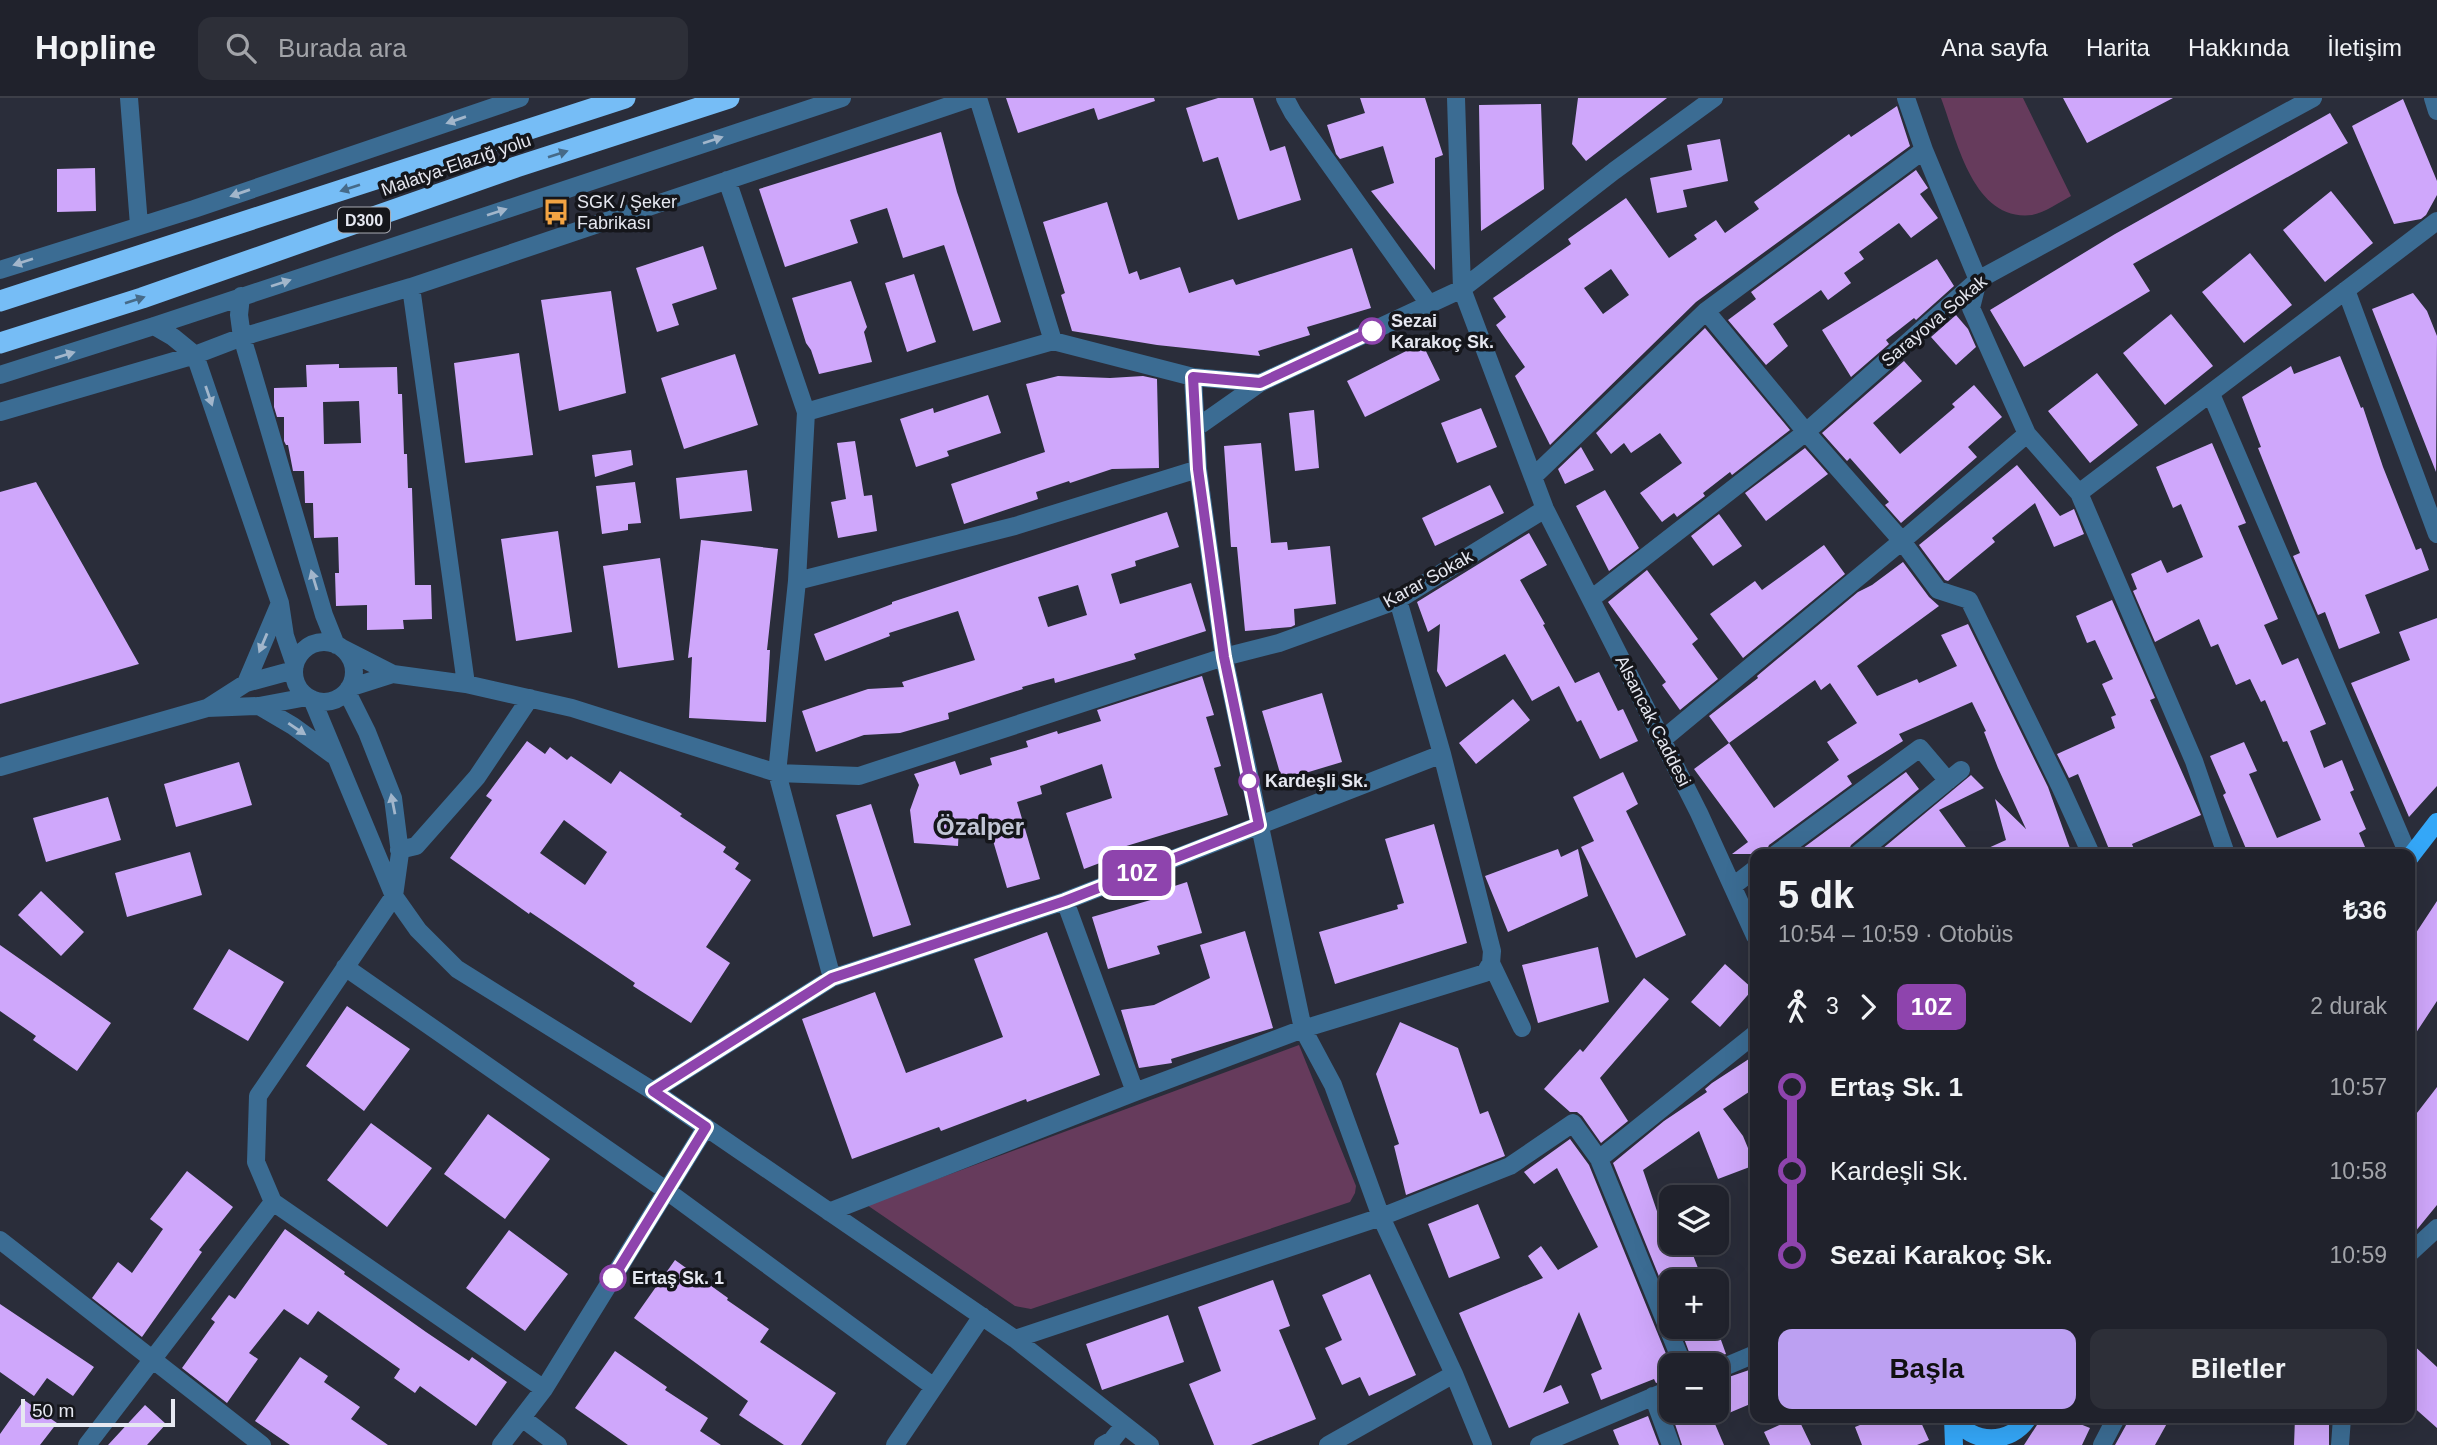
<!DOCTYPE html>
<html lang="tr">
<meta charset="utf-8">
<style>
body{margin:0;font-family:Helvetica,sans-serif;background:#2d2f38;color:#f1f3f6;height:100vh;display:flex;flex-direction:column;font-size:26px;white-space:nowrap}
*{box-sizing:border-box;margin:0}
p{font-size:23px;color:#a2a4a9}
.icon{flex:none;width:38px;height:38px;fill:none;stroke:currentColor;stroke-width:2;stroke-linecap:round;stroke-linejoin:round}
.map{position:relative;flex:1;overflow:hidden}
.sheet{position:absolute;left:1750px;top:751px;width:665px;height:574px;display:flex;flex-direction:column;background:#20222c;border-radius:14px;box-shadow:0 7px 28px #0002,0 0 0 2px #3d3f48}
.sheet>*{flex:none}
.badge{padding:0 14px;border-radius:10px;font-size:24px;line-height:46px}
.fabs{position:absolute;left:1659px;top:1087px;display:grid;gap:14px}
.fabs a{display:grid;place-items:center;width:70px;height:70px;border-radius:14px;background:#20222c;box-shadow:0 7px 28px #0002,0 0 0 2px #3d3f48;font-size:35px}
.scale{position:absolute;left:21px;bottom:18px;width:154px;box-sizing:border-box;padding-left:7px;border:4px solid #e6e8f1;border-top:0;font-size:19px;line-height:24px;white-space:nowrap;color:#e6e8f1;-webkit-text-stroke:5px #15161b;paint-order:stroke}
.map>.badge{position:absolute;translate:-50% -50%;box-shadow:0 0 0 4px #fff}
.legs{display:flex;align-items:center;gap:10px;height:77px;padding:0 28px;font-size:23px}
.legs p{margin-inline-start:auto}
.summary{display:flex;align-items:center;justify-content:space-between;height:119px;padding:0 28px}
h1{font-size:38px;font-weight:800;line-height:52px}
.action{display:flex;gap:14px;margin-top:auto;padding:14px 28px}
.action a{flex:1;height:80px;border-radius:14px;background:#bca0f2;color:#111;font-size:28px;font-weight:800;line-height:80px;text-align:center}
.action a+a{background:#2d2f38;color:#f1f3f6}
ul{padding:0 28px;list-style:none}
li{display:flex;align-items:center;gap:24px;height:84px;font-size:26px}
li i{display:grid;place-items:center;width:10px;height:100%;margin:0 9px;background:currentColor}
li i::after{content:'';width:18px;height:18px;margin:-9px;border:5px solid;border-radius:50%;background:#20222c}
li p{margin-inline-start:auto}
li:first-child i{background:linear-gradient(#0000 50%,currentColor 0)}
li:last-child i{background:linear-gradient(currentColor 50%,#0000 0)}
header{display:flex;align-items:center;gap:42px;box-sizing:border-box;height:98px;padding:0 35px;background:#20222c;border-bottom:2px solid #3d3f48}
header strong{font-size:33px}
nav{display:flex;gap:38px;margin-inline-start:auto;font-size:24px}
.search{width:490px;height:63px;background:#2d2f38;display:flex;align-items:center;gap:18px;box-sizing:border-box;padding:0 24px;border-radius:14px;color:#a2a4a9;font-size:26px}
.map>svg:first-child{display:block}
</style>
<header>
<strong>Hopline</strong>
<div class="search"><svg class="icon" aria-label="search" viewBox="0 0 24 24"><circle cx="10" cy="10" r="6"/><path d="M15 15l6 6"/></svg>Burada ara</div>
<nav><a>Ana sayfa</a><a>Harita</a><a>Hakkında</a><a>İletişim</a></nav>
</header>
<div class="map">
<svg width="2437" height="1347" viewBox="0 0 2437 1347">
<rect width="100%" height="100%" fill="#2a2d3a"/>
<!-- green -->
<path fill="#663b5c" d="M1941,0H2023L2071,98C2060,104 2044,115 2032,117C1973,124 1957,42 1941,0Z
M1299,947L1356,1088L1355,1095L1350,1104L1031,1211L1015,1208L867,1107Z"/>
<!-- building -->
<path fill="#cfa7fb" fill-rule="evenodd" d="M1006,0H1154L1155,3L1098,22L1094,10L1018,35Z
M1218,0H1253L1270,53L1285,48L1301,102L1238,122L1218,59L1203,64L1186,10Z
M1360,0H1425L1443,57L1435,60V172L1371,93L1394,85L1383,48L1340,61L1336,56L1327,27L1365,15Z
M1578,0H1667L1586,63L1572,46Z
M2063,0H2173L2087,45Z
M2403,1L2437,83V97L2426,117L2421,121L2394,126L2352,28Z
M1541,6L1544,91L1481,133L1479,7Z
M1897,8L1910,48L1696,204L1550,347L1515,278L1525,269L1496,227L1506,219L1493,200L1571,146L1568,141L1626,100L1669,160L1697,141L1694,137L1716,122L1725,135L1759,111L1754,104L1849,36L1851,39ZM1611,171L1629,197L1603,216L1584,190Z
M2330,15L2348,45L2133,166L2150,193L2024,269L1990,212L2115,136Z
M941,34L957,94L1001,224L973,233L944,147L903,160L887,110L850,122L858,145L785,169L759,91Z
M1720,41L1728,83L1683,92L1687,109L1657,115L1650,80L1692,72L1687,47Z
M95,70L96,113L57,114V71Z
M1916,72L1928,90L1920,96L1938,120L1911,140L1899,125L1859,154L1864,161L1844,175L1851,185L1828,202L1821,192L1773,226L1788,248L1766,267L1728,222L1756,201L1751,194Z
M2331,93L2373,145L2325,184L2283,132Z
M1107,104L1129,176L1137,173L1140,182L1180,169L1189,195L1233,181L1236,187L1352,150L1371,210L1307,229L1310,237L1258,253L1260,258L1157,247L1072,233L1061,197L1065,195L1043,124Z
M703,148L717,191L672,206L679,227L657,234L636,170Z
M2250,155L2292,207L2244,245L2202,194Z
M1937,161L1954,188L1916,222L1914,220L1886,242L1889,246L1851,279L1822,232Z
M914,176L936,244L907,254L885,185Z
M851,183L867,229L864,234L872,264L819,276L811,252L806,245L792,200Z
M611,193L626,295L559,313L541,202Z
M2413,195L2427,213L2437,238L2436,374L2372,211Z
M2171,216L2213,268L2165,307L2123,255Z
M1956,217L1968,231L1976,249L1956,267L1931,239Z
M1705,230L1790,332L1732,377L1730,374L1703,395L1705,398L1677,419L1674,415L1662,424L1640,395L1682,365L1660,335L1631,355L1624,345L1611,356L1596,335Z
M1422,245L1440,282L1365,319L1347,283Z
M519,255L533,357L465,365L454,265Z
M735,256L758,327L684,351L661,280Z
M2340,258L2361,310L2363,309L2383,369L2416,452L2421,450L2429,472L2365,497L2380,535L2339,551L2325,514L2318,517L2293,458L2300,455L2258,350L2261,349L2242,299L2291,268L2294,276Z
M1904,263L1922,283L1873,325L1900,356L1955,309L1952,306L1974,287L2002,319L1968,349L1977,359L1901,425L1885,407L1889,404L1850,360L1847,363L1822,335Z
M339,266V270L397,269L398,296H402L404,356H407L408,390H412L415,487H431L432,521L403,522L404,531L367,532V507L336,508L335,475H339L338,439L314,440L313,405H305L304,373H293L288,347H286L284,343V319H277L274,309V290L307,289L306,267ZM359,303L361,345L324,346L323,304Z
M2097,275L2138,327L2090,365L2048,313Z
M1058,278L1110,280L1143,278L1157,281L1159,370L1112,371L1070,385L1069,383L1036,394L1038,401L964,426L951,386L1045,354L1026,286Z
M988,297L1001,335L947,353L949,358L916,369L900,321L933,310L934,315Z
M1481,310L1497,349L1457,365L1441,325Z
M1314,312L1319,370L1295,373L1289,315Z
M855,343L864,398L872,397L877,433L838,440L831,404L846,401L837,345Z
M1261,345L1271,445L1287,444L1288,452L1330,448L1336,506L1294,511L1295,527L1291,529L1245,533L1237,449H1231L1224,348Z
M2212,345L2246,425L2238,428L2278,521L2264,527L2282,567L2298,560L2326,626L2310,633L2324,670L2342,662L2354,692L2350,694L2366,731L2359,735L2368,756H2241L2247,753L2223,697L2226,695L2210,658L2244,644L2257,673L2249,676L2277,740L2321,722L2287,643L2283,644L2265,602L2261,604L2250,581L2236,587L2218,546L2211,549L2199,521L2155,544L2133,493L2137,491L2131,476L2161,462L2167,475L2203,459L2181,406L2173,410L2156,369Z
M1581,349L1594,372L1565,386L1558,371Z
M1805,350L1828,376L1766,423L1745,395Z
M631,352L633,367L595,379L592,357Z
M2017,367L2060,418L2074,411L2084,436L2054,449L2035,405L1992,440L1995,444L1948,483L1945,482L1919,447Z
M747,372L752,413L680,421L676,380Z
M36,384L139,566L0,606V394Z
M635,384L641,425L628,426V432L602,436L596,388Z
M1490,387L1504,415L1435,448L1422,420Z
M1605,392L1639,450L1609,473L1576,408Z
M1167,414L1179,449L1135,463L1136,468L1111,476L1120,506L1191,485L1206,533L1134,556L1136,561L1055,585L1054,580L1022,589L1023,591L948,615L949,621L900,635L864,637L816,654L802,613L868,591L904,589L902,584L975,562L958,513L889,535L890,538L825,563L814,536L892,506V504ZM1078,487L1087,517L1048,529L1038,499Z
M1719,416L1742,448L1713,468L1691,438Z
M558,433L572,534L516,543L501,441Z
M1529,435L1547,467L1520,482L1545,526L1543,527L1575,585L1599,574L1618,613L1623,611L1638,643L1600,661L1581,622L1577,624L1559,588L1532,603L1505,556L1446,589L1437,573L1440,526L1428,534L1417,504Z
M701,442L778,451L767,552H770L766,624L689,620L692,559L688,560Z
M1824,447L1845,476L1743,560L1710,516L1755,483L1762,492Z
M660,460L674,562L618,570L603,468Z
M1903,464L1929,499L1939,508L1857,568L1877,598L1917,581L1919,585L1957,568L1941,537L1968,526L2048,689L2072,756H1975L2006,742L1995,701L2026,731L1998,670L1984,634L1986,633L1972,604L1899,636L1903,643L1847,678L1852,686L1769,747L1765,756H1732L1748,744L1694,671L1729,645L1709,618L1758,580L1757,578L1858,494L1872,487ZM1815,582L1821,592L1830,585L1857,625L1827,644L1839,662L1774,710L1729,645Z
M1647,472L1698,541L1692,546L1718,581L1680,612L1662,587L1666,584L1608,504Z
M2112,502L2155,600L2150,602L2201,717L2132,746L2136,756H2111L2078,676L2069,680L2057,656L2115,630L2111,619L2116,617L2102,586L2113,581L2095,542L2087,545L2076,518Z
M2437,520V688L2409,719L2351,585L2410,562L2399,534Z
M1202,578L1214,617L1206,619L1221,668L1214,670L1228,717L1110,753L1113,760L1084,771L1066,715L1112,700L1102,666L1040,688L1042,696L1017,704L1040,781L1007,790L986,719L959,727L958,748L914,745L910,712L919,687L914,676L955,663L960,677L992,667L990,660L1028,649L1026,643L1057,633L1058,636L1101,623L1097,612Z
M1322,595L1342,664L1282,682L1262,613Z
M1513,601L1530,622L1476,666L1459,645Z
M527,643L545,656L550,649L567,662L571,658L611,686L620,673L682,716L680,718L726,749L723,754L739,765L735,771L751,782L706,849L730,865L691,925L633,888L635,885L530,814L529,816L450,760L492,702L486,698ZM564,722L607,754L585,787L540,755Z
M239,664L252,707L176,729L164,686Z
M1623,674L1638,706L1626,713L1686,837L1636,860L1581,749L1594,743L1573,699Z
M1906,674L1919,691L1851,747L1847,756H1795Z
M1971,677L1984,690L1939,712L1971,756H1876Z
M108,699L121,742L46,764L33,720Z
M871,706L911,827L873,839L836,717Z
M1434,726L1467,845L1335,886L1319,834L1398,811L1397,807L1404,805L1385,741Z
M1558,751L1561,759L1578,751L1588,798L1508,834L1485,778Z
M190,754L202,797L127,819L115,775Z
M1187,784L1202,835L1157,848L1160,856L1108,871L1092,819L1161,799L1159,793Z
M41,793L84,834L61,858L18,817Z
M2437,803V903L2410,944V844Z
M1245,833L1273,930L1171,961L1172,965L1139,970L1121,912L1154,907L1210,880L1200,847Z
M1047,834L1100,977L1027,1004L1026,1001L941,1033L939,1029L852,1061L802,921L875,894L906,975L1003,939L974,861Z
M0,847L111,925L77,973L33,942L36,938L0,913Z
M1598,849L1609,904L1538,925L1522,867Z
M229,851L284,884L248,943L193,911Z
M1725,866L1753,891L1720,929L1691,904Z
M1644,880L1669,901L1600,980L1628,1023L1601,1045L1582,1018L1577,1014H1570L1544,991L1580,951L1583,954Z
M347,908L410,951L364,1013L306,968Z
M1400,924L1458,950L1480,1016L1488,1013L1505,1058L1406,1097L1394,1048L1399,1046L1376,976Z
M1755,957V990L1723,1011L1743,1038L1755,1067L1718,1081L1699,1033L1643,1072L1661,1125L1671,1120V1144H1688L1703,1183H1671V1208L1613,1065L1664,1023L1707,994L1705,991L1712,985Z
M2437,989V1107L2410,1140V1024Z
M488,1016L550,1061L505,1121L444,1076Z
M371,1025L432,1070L387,1129L327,1082Z
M1570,1041L1589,1067L1671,1268V1280L1656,1285L1654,1281L1601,1302L1591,1276L1602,1271L1579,1214L1543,1295L1561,1287L1569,1305L1509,1330L1459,1215L1543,1180L1528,1158L1541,1148L1558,1172L1598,1149L1557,1070L1534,1086L1524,1074Z
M187,1073L233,1109L199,1152L202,1154L142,1239L92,1200L118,1164L132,1175L163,1131L150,1121Z
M1478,1106L1500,1160L1449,1180L1428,1126Z
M285,1131L345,1174L344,1176L426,1234L469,1263L472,1259L507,1284L476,1328L420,1288L415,1295L394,1280L400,1271L318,1213L308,1227L284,1211L249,1255L258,1261L227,1305L182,1270L215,1224L211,1221L229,1197L235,1201Z
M509,1132L568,1176L525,1233L466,1190Z
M675,1162L728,1200L727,1202L769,1231L760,1244L836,1295L801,1347H784L739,1317L748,1303L634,1220Z
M1370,1176L1416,1277L1369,1298L1360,1279L1342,1287L1325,1250L1342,1242L1322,1197Z
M1273,1182L1290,1228L1279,1232L1316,1321L1251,1347H1214L1189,1286L1221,1273L1198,1209Z
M0,1206L94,1269L73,1298L47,1280L34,1298L0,1274Z
M1168,1217L1184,1264L1102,1292L1086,1246Z
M1706,1228H1716L1726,1256L1694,1267L1683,1238Z
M2410,1244L2437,1269V1330L2410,1306Z
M615,1253L667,1289L665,1292L708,1320L700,1333L721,1347H628L575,1310Z
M300,1259L328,1278L324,1284L360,1309L351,1321L388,1347H290L255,1323Z
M1755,1270V1304L1717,1320V1283Z
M24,1302L57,1325L40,1347H0V1336Z
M1671,1303V1312H1709L1724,1347H1682L1668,1305Z
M145,1307L166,1326L147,1347H108Z
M1648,1318L1659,1347H1619L1613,1332Z
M1795,1320H1798L1811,1347H1770L1764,1334Z
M1877,1320H1919L1929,1342L1917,1347H1862L1855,1329Z
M2039,1320H2065L2090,1330L2082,1347H2024L2037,1327Z
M2130,1320H2170L2155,1347H2115Z
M2295,1320H2329V1347H2294Z"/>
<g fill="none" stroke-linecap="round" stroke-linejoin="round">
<!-- minor -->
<path stroke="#3b6c93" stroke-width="18" d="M129,0L139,127
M1285,0L1293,15L1429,206
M1456,0L1462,191L1545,411L1699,715L1755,838
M1906,0L1924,52L1978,182L1971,210L2027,336L2079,395L2194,663L2226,756
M2433,0L2437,13
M727,82L806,314L797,483L777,675L832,880
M0,172L194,111L520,0
M411,189L466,586
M2346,192L2437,436
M241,198L239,217L242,239L324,517L336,547
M1706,213L1806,334L1902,443L1938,492L1969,502L2060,688L2091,756
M154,228L173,239L195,257L280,505L285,538L295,567
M1053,243L1193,279L1260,285L1462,191L1614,73L1714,0
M0,277L154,228L842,0
M2211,296L2408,756
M0,314L195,257L242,239L411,189L972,0
M806,314L1053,243L978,0
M1196,330L1260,285
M1533,379L1706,213L1924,52
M2079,395L2437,123
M797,483L1015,428L1198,371
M1591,501L1806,334L1978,182L2313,0
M1398,502L1442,656L1492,853L1491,865L1485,875L1303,931L1333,987L1381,1119L1510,1068L1573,1025L1599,1061
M294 574a30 30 0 1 1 60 0a30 30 0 1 1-60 0Z
M342,550L393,576L466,586L572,610L777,675L859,678L1224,559L1279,545L1398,502L1545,411
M246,585L280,505
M349,590L393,576
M312,601L394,798L418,832L457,871L653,993L1015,1241L1150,1347
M259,608L293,628L333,657
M207,610L246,585L294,572
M1662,642L1902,443L2027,336
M0,669L207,610L259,608L307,599
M399,752L416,748L477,679L530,600
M1776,756L1920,650L1948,683
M1858,756L1961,672
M1733,788L1755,771
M1065,803L1135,994
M1491,865L1522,930
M345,869L667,1093L934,1289
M653,993L832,880L1065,803L1442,656
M273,1104L256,1064L258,998L394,798L400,755L393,700L367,634L347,594
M829,1114L1135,994L1303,931L1224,559L1198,371L1193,279
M0,1142L262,1347
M2410,1155L2437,1130
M1015,1241L1381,1119L1454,1276L1483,1347
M1683,1267L1599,1061L1755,936
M1717,1272L1755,1256
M1653,1298L1671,1347
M522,1320L558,1347
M87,1347L273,1104L544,1291
M501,1347L544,1291L706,1029
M895,1347L982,1218
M1103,1347L1112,1342L1124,1327
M1328,1347L1454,1276
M1539,1347L1671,1291
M2102,1347L2116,1320
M2340,1347L2342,1320"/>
<!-- major -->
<path stroke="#34a7f8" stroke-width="18" d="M2410,759L2437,724
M1953,1320L1954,1347
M1955,1320C1971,1347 2011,1347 2028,1320"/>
<!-- highway -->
<path stroke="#76bdf6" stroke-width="21" d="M0,203L625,0
M0,245L142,200L516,69L729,0"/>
</g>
<!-- one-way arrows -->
<defs><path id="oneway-solid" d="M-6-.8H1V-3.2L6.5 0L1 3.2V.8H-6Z" transform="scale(1.75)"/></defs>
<g fill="#a2b6cb">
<use href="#oneway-solid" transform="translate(456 22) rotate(161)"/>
<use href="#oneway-solid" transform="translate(713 42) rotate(-18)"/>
<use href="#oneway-solid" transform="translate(240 95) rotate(161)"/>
<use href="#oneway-solid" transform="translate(497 114) rotate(-18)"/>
<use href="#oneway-solid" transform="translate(23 164) rotate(162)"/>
<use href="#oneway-solid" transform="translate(281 185) rotate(-18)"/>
<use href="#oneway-solid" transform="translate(65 257) rotate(-17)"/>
<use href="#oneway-solid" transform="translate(209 298) rotate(71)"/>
<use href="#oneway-solid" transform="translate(314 482) rotate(-107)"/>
<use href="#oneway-solid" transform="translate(263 545) rotate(113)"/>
<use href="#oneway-solid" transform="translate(297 631) rotate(34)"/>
<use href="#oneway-solid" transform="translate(393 706) rotate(-101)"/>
</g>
<g fill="#466a88">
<use href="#oneway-solid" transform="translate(558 56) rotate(-18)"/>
<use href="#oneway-solid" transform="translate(350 90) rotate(162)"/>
<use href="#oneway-solid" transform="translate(135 202) rotate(-18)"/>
</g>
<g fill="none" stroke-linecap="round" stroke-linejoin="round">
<!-- line-1 casing -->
<g stroke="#fff" stroke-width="16">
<path id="line-1" d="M613,1180L706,1029L653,993L832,880L1065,803L1259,727L1224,559L1198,371L1193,279L1260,285L1372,233"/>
</g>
<!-- line-1 -->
<use href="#line-1" stroke="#8e44ad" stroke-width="10"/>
</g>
<!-- icons -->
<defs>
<g id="bus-bare" transform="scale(2.1)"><path d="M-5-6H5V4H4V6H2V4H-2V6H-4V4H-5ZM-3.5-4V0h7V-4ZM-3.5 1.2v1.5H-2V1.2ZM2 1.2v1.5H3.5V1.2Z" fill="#f3a443" stroke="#15161b" stroke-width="2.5" paint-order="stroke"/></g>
</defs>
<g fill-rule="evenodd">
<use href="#bus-bare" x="556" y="114"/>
</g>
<!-- markers -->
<g fill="#fff" stroke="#8e44ad" stroke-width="3.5">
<circle cx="1372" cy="233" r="12"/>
<circle cx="1249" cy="683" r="9"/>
<circle cx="613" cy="1180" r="12"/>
</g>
<g text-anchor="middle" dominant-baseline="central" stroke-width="7" stroke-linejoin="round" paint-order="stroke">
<!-- shield labels -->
<rect fill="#15161b" stroke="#a7a9b1" stroke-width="2" x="338" y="109.5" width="52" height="25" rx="5"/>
<g font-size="16" font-weight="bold" fill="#e6e8f1">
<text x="364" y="122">D300</text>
</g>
<!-- street labels -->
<g font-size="18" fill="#e6e8f1" stroke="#15161b">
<text transform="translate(456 67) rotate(-19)">Malatya-Elazığ yolu</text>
<text transform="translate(1934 223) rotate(-40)">Sarayova Sokak</text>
<text transform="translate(1428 481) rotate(-29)">Karar Sokak</text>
<text transform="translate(1653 623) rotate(63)">Alsancak Caddesi</text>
</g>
<!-- poi labels -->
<g font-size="18" fill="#e6e8f1" stroke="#15161b" text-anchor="start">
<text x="577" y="104">SGK / Şeker<tspan x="577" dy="21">Fabrikası</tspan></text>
</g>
<!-- stop labels -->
<g font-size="18" font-weight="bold" fill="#e6e8f1" stroke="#15161b" text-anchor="start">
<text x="1391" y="223">Sezai<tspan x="1391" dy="21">Karakoç Sk.</tspan></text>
<text x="1265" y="683">Kardeşli Sk.</text>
<text x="632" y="1180">Ertaş Sk. 1</text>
</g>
<!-- district labels -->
<g font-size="24" font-weight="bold" fill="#c2c6d6" stroke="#15161b">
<text x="980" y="728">Özalper</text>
</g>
</g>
</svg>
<div class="fabs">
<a><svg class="icon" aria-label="layers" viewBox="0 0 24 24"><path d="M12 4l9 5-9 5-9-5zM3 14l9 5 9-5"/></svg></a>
<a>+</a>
<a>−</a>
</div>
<div class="scale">50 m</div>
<b class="badge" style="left:1137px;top:775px;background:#8e44ad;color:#fff">10Z</b>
<section class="sheet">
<div class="summary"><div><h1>5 dk</h1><p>10:54 – 10:59 · Otobüs</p></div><b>₺36</b></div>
<div class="legs"><svg class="icon" aria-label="walk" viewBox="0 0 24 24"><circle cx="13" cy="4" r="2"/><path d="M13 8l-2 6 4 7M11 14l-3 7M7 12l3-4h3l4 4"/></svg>3<svg class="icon" aria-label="forward" viewBox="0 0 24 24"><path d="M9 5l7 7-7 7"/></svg><b class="badge" style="background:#8e44ad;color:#fff">10Z</b><p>2 durak</p></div>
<ul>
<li><i style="color:#8e44ad"></i><b>Ertaş Sk. 1</b><p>10:57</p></li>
<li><i style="color:#8e44ad"></i><span>Kardeşli Sk.</span><p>10:58</p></li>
<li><i style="color:#8e44ad"></i><b>Sezai Karakoç Sk.</b><p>10:59</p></li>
</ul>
<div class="action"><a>Başla</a><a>Biletler</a></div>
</section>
</div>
